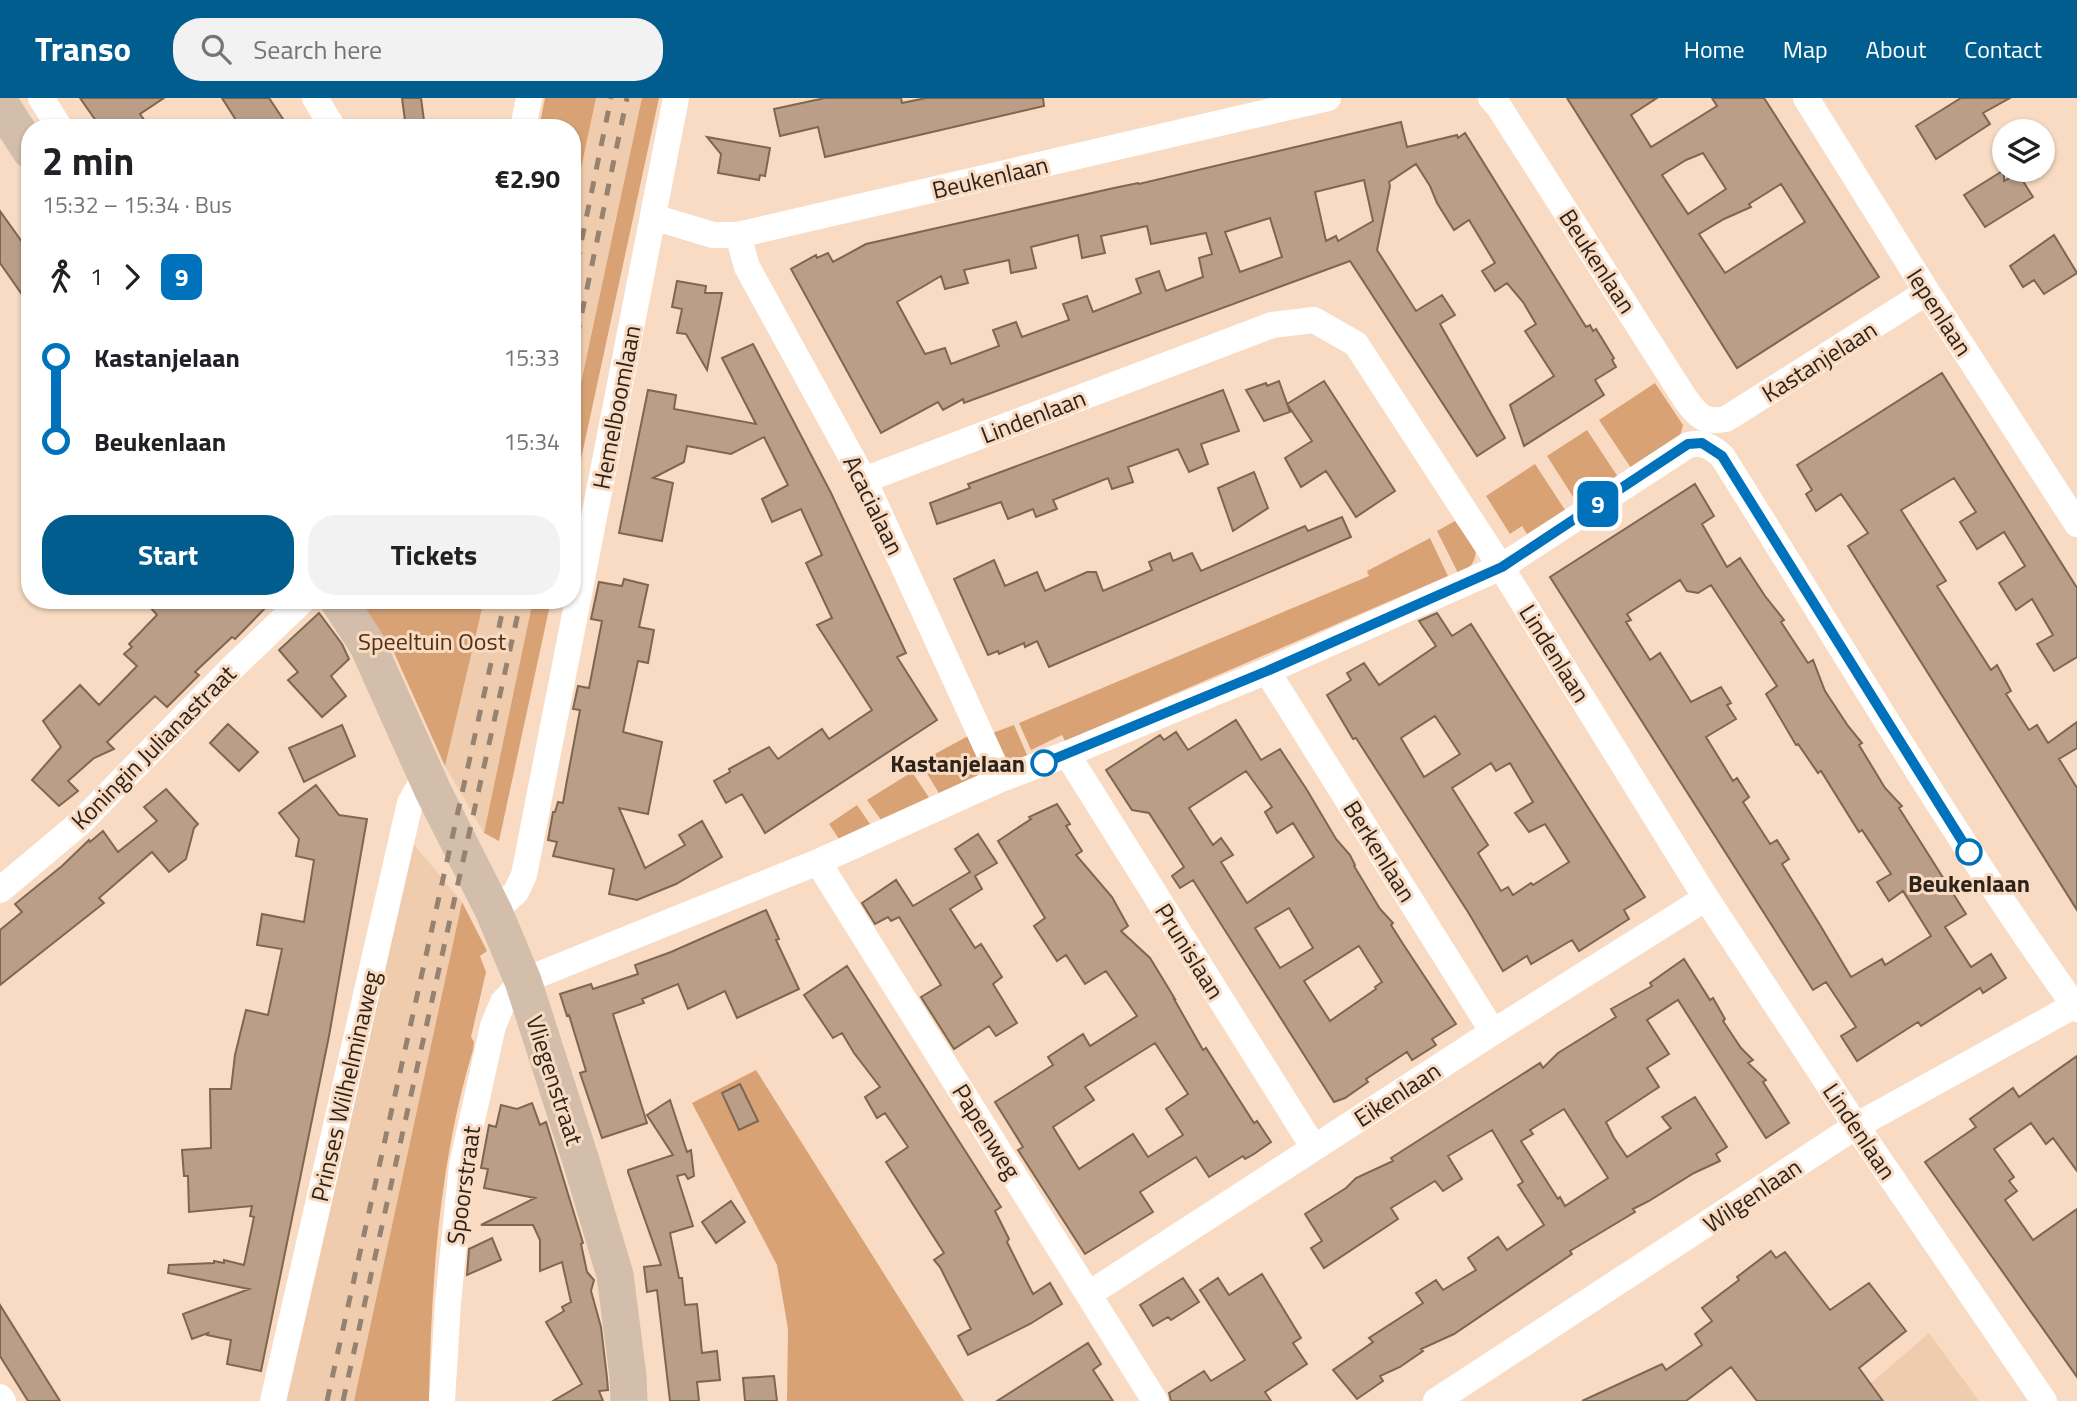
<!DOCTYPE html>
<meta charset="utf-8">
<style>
body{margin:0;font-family:"Titillium Web",sans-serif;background:#f2f2f2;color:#202124;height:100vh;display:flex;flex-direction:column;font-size:26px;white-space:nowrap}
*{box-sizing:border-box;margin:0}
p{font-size:23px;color:#757577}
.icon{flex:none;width:38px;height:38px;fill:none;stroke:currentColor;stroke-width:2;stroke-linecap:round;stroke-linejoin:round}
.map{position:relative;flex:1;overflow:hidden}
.details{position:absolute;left:21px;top:21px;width:560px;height:490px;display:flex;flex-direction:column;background:#fff;border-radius:28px;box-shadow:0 2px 5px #0004}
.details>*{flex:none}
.badge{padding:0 14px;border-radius:10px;font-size:24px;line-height:46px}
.tools{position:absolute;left:1992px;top:21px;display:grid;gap:14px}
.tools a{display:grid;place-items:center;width:63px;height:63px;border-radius:50%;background:#fff;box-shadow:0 2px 5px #0004;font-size:35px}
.map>.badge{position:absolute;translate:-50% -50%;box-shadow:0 0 0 4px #fff}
.legs{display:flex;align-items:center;gap:10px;height:77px;padding:0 21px;font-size:23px}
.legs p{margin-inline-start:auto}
.headline{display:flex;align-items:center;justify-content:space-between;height:119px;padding:0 21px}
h1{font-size:38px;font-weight:700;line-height:52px}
.primary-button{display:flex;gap:14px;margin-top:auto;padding:14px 21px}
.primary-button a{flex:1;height:80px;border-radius:28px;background:#005d8e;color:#fff;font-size:28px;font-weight:700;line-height:80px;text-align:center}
.primary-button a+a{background:#f2f2f2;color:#202124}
ul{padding:0 21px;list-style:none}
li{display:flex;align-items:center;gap:24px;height:84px;font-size:26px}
li i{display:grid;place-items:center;width:10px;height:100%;margin:0 9px;background:currentColor}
li i::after{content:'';width:18px;height:18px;margin:-9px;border:5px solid;border-radius:50%;background:#fff}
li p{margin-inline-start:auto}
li:first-child i{background:linear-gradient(#0000 50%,currentColor 0)}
li:last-child i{background:linear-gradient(currentColor 50%,#0000 0)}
header{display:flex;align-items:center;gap:42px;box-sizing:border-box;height:98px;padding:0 35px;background:#005d8e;color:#fff}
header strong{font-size:33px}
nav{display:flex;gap:38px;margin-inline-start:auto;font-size:24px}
.search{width:490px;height:63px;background:#f2f2f2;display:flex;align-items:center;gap:18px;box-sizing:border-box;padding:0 24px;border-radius:28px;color:#757577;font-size:26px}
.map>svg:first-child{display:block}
</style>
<header>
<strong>Transo</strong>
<div class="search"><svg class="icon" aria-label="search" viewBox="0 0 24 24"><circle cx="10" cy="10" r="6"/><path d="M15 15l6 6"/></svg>Search here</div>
<nav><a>Home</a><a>Map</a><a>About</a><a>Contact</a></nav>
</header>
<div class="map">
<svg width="2077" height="1303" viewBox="0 0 2077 1303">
<rect width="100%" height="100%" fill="#f8dbc2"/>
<!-- built -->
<path fill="#f0ccaf" d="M596,0H642L572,327V113Z
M484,502H533L484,735L445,668Z
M412,744L462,804L354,1303H283Z
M1929,1235L1979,1303H1850Z"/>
<!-- green -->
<path fill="#d8a275" d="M545,0H596L572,113V30H539Z
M642,0H659L572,403V327Z
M1655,285L1683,327L1680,338L1631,370L1599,322Z
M1587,332L1618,379L1577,405L1547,358Z
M1535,366L1565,412L1527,436L1522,428L1510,436L1486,398Z
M1455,423L1476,452C1475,466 1470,470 1458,475L1437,433Z
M1430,440L1448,478L1065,643L1062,637L1031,652L1019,625L1369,478L1367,473Z
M357,502H484L445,668L391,548Z
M533,502H551L499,743L484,735Z
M1014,627L1027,657L1017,666L1001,660L990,636Z
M970,637L982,666L977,681L940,697L920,664Z
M912,674L930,701L881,722L867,702Z
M857,707L870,726L839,741L829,726Z
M462,804L487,853L480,858L486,874L471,939L474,944L473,952C439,1064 431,1187 429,1303H354Z
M756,972L964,1303H787L788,1231L777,1167L692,1005Z"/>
<!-- building -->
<path fill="#ba9e87" stroke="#7f6650" stroke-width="2" fill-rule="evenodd" d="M80,0H164L140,16L150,30H101Z
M222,0H269L289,30H241Z
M402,0H421L425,30H406Z
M825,0H901L902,5L926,0H1043L1044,8L825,59L818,29L780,38L774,11Z
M1567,0H1657L1631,17L1651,49L1717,8L1712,0H1764L1879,179L1737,270ZM1703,55L1726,91L1688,116L1662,77L1686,62ZM1781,86L1805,124L1725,175L1699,136L1724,121L1751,109L1749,106Z
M1961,0H2010L1983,15L1990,26L1936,61L1916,28Z
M1401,24L1407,49L1457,37L1458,40L1465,35L1586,229L1590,227L1593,233L1596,231L1614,260L1612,262L1616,269L1595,282L1604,297L1524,348L1510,307L1554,278L1525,233L1536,226L1523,204L1507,185L1495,193L1482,173L1495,165L1469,122L1454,132L1437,105L1430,88L1416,66L1389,84L1390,88L1377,152L1416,213L1442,197L1455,217L1440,226L1505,340L1477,358L1350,163L964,305L963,301L943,312L938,304L881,335L791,171L816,157L817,160L828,155L833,164L866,146L1114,90L1138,85L1139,86ZM1364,82L1373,123L1338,143L1336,138L1326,143L1315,94ZM1270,120L1282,159L1240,174L1225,134ZM1147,128L1151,146L1206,135L1212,156L1199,160L1203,179L1166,193L1159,173L1136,181L1141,195L1093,214L1087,198L1063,206L1069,222L1022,239L1016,224L993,232L999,248L951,266L945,250L925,256L897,204L941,178L945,191L968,185L964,172L1009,162L1011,175L1036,170L1031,149L1078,137L1082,160L1105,155L1101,138Z
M707,39L770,50L765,78L760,77L759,82L718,75L721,56Z
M2004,72V83L2018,75L2033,99L1985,129L1964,97Z
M0,113L30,155V208L0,165Z
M2054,137L2077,175L2044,196L2034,182L2023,189L2010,168Z
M677,183L706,188L705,195H722L707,272L686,236L677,235L682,211L672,209Z
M753,246L831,395L906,555L897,559L937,622L765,735L742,696L726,705L714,683L730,674L729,671L769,649L778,661L822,631L829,641L872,612L817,527L832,520L806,465L822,457L801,411L772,424L762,401L788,387L764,339L731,356L687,348L684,364L653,380L673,385L662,443L619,435L648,292L676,297L674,311L756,326L722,260Z
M1942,275L2077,490V559L2054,573L2037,546L2053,537L2032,501L2016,512L1999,485L2025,468L2004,434L1977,451L1960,424L1976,414L1954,380L1901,412L1946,483L1937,488L1991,572L1997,567L2011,593L2006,596L2029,632L2037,627L2048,645L2077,624V650L2059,661L2077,690V812L1848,448L1868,435L1841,396L1816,413L1806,396L1812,392L1797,367Z
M1279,283L1290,314L1264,323L1246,292L1266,285L1267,288Z
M1324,283L1395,393L1356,419L1326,373L1301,389L1285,360L1312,343L1287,306Z
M1223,292L1239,333L1201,346L1208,366L1189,374L1178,351L1128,369L1133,384L1112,391L1108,380L1053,402L1057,411L1036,419L1033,411L1008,421L1001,404L937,426L930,405L970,390L968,386Z
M1254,374L1268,410L1233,433L1218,390Z
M1695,386L1714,418L1702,426L1727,469L1740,460L1765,498L1784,522L1781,524L1808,565L1813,562L1825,593L1848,628L1862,645L1859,647L1885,690L1902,708L1899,710L1966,816L1945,829L1971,869L1991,856L2006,880L1983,895L1980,890L1921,928L1918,924L1857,963L1841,938L1856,929L1826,884L1813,892L1550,479ZM1680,482L1687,493L1698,495L1711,487L1777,588L1766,596L1796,647L1798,646L1818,675L1821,673L1859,734L1862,732L1891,776L1877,784L1889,803L1903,793L1931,838L1885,867L1882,861L1851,879L1820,827L1782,766L1789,761L1777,742L1770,746L1743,704L1749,699L1737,680L1733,683L1706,639L1736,621L1727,607L1731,605L1721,589L1691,604L1660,555L1650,562L1626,524L1631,522L1627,516Z
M1342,419L1351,439L1049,569L1037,543L1025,549L1024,545L999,556L998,553L988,557L954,481L994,462L1005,488L1037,474L1045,493L1087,474H1096L1103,493L1152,472L1149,464L1170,455L1173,463L1192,455L1201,473L1305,428L1308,433Z
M624,481L648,487L639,529L654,532L648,565L638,563L623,634L662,644L648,716L619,710L645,770L685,747L679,737L702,723L722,759L676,786L637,802L609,796L614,771L553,758L557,744L548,742L553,714H555L558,704L563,705L567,682L580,612L573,611L578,588L589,590L602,523L591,521L599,484L622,488Z
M144,502H273L235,541L232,539L195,574L199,577L167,609L155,598L107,644L114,651L94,660L68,683L78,693L59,708L32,682L61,649L43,623L80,587L99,607L137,568L124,556L132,549L129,546L157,517Z
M319,515L342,546L349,561L331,578L346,598L322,619L288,582L298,574L279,552Z
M1437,515L1452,538L1471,526L1645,799L1624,812L1629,821L1579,853L1572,842L1531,866L1527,858L1503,873L1468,814L1356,640L1353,641L1327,597L1351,582L1347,575L1364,565L1379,587L1436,548L1419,523ZM1435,618L1460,656L1424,679L1401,640ZM1491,665L1496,673L1510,665L1533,704L1515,715L1529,734L1545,726L1569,764L1533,787L1531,785L1513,797L1508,789L1501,793L1478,755L1488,747L1452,690Z
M1236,622L1261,662L1280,651L1307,692L1336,741L1350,757L1355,767L1354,768L1380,811L1393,825L1391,827L1403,846L1456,926L1432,941L1436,947L1412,962L1407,954L1366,981L1368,984L1345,1000L1334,1004L1193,782L1180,790L1172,778L1184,769L1149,715L1132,712L1106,672L1160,637L1164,642L1176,634L1188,652ZM1246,673L1272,709L1265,714L1277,735L1293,725L1314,759L1247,805L1221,764L1233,757L1221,740L1213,747L1189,710ZM1289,810L1313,850L1280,870L1255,830ZM1359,848L1382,884L1375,889L1376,891L1330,923L1304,883Z
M228,626L258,654L239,673L210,645Z
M342,627L355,658L304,684L289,650Z
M316,687L339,717L367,721L329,938L261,1273L227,1266L231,1242L207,1237L208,1235L192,1241L183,1216L249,1191L168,1175L169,1167L214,1165V1163L224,1165V1162L244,1167L254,1119L250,1118L252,1108L189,1114L188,1078H184L182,1052L211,1050L210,991H231L235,957L246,912L268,917L282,851L257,847L262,816L304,824L314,762L296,758L299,741L279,715Z
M166,691L198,726L194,730L186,761L169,774L152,754L99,800L104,805L0,887V832L22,814L15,806L62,768L89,742L90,744L103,733L118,754L157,723L144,709Z
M1057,706L1070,726L1066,728L1082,753L1076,757L1112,799L1128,828L1121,833L1150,860L1175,901H1174L1203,952L1206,950L1254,1025L1257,1023L1271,1044L1254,1056L1245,1061L1243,1058L1209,1079L1196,1059L1140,1094L1153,1114L1085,1156L1018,1052L1023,1049L995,1004L1053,967L1048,959L1083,936L1090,948L1137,918L1106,873L1085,886L1066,857L1057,863L1034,828L1045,820L998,743L1031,721L1029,719ZM1155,945L1188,996L1166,1011L1183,1037L1148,1059L1133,1036L1079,1071L1053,1029L1094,1002L1085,989Z
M978,736L997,765L975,778L982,791L950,811L975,850L981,846L1002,879L993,886L1017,925L996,938L989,928L954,951L921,899L941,887L899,819L891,823L888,819L875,826L862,805L896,782L913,808L970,774L955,751Z
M766,812L779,841L776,842L799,891L737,920L725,893L688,911L678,886L642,901L644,905L613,916L647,1025L602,1040L580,975L586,973L569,917L567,918L560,896L591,886L593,891L638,876L635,867L671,854Z
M1684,861L1710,902L1713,900L1725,921L1723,923L1741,950L1753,962L1748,965L1766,982L1763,984L1789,1025L1766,1040L1678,902L1647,922L1669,956L1647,970L1659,989L1606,1024L1614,1040L1627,1059L1671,1030L1662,1019L1695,999L1727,1049L1716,1056L1720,1063L1694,1075L1649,1103L1633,1111L1635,1114L1570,1153L1572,1156L1454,1236L1421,1251L1423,1253L1400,1269L1380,1278L1383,1283L1357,1301L1333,1272L1373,1244L1369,1240L1423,1205L1416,1195L1436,1182L1443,1192L1476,1172L1468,1160L1498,1139L1507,1152L1544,1127L1518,1087L1523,1084L1492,1032L1448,1058L1462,1081L1443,1093L1435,1083L1391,1110L1398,1121L1324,1170L1311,1150L1322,1143L1305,1116L1346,1090L1356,1080L1393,1063L1391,1060L1540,965L1543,970L1558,955L1616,919L1611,911L1652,888L1650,885ZM1564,1011L1608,1080L1565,1108L1560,1099L1558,1101L1521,1043L1533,1036L1530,1032Z
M847,868L1001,1109L995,1113L1009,1141L1007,1144L1033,1196L1050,1185L1062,1206L1030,1226L968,1257L958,1238L971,1231L940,1169L934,1162L944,1155L886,1064L908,1049L885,1015L877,1020L865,999L880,989L854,955L842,935L833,940L804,897Z
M2077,958V1073L2053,1040L2046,1046L2031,1025L1994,1051L2014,1079L2009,1083L2017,1093L2005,1102L2033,1142L2077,1111V1279L1925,1064L1976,1029L1970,1021L2013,990L2019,999Z
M740,986L758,1023L739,1032L722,995Z
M670,1002L687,1054L691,1052L694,1078L688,1081L685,1076L677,1078L693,1128L670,1135L679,1180H682L685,1207L697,1206L702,1255L717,1253L720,1282L697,1284L699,1303H670L657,1192L647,1194L644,1169L661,1167L628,1074V1072L673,1057L647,1017Z
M532,1005L540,1027L546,1024L583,1145L581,1146L587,1174L594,1182L591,1193L601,1229L607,1280L608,1292L599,1293L603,1303H553L582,1286L546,1224L564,1213L562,1209L571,1204L562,1164L540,1173V1142L533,1127H481L535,1100L484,1090L488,1071L481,1070L489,1027L496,1029L501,1007L517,1011Z
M731,1103L745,1124L716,1145L702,1124Z
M492,1140L501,1162L467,1177L469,1151Z
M1771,1153L1776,1160L1785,1154L1830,1212L1869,1185L1906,1233L1859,1270L1883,1303H1757L1731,1269L1686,1303H1582L1662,1266L1666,1272L1702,1247L1695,1236L1712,1223L1702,1210L1739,1182L1737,1179Z
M1262,1176L1301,1240L1293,1245L1307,1266L1265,1294L1271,1303H1171L1169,1295L1204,1273L1211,1283L1245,1262L1200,1192L1218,1180L1229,1197Z
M1183,1180L1199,1204L1171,1222L1168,1219L1153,1228L1140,1207Z
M0,1207L60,1303H28L0,1258Z
M1088,1245L1101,1266L1093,1272L1113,1303H997Z
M774,1278L777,1303H745L743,1280Z"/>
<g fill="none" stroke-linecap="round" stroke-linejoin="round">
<!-- street -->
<path stroke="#fff" stroke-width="26" d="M41,0L60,30
M315,0L333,30
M1491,0L1499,9L1686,302C1699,319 1704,325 1726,321L1927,194
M1806,0L1927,194L2077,426
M523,30L529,0
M653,119L713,137H738L1328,0
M738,137L747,169L864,382L1001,681
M864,382L1272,227L1314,222L1356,246L1501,469L1706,800L1856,1028L2044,1303
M1267,573L1493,934
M1067,656L1314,1050
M818,764L1155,1303
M0,792L80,725L229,573L303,502
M494,814L516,794L524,777L676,0
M1089,1196L1493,934L1706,800
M0,1299L3,1303
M273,1303L410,705L426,677
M442,1303L448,1204L462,1067L493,928L503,904L523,883L818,764L1001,681L1067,656L1267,573L1501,469L1688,347C1702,343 1712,349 1722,358C1839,543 1949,733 2077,911
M1436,1303L1856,1028L2077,906"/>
<!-- secondary -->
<path stroke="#d2beaa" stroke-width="37" d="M0,5L30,52
M338,502L367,546L433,693L494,814L523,883L581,1063L615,1177L628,1278L629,1303"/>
<!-- rail -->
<path stroke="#968271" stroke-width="5" stroke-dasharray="12 12" stroke-linecap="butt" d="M572,189L611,0
M572,262L627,0
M327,1303L505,502
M343,1303L521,502"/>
</g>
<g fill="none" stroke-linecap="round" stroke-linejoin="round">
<!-- line-1 casing -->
<g stroke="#fff" stroke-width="16">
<path id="line-1" d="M1044,665L1267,573L1502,469L1688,346L1702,345L1722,358L1969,754"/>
</g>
<!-- line-1 -->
<use href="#line-1" stroke="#0072bc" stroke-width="10"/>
</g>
<!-- markers -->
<g fill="#fff" stroke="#0072bc" stroke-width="3.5">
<circle cx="1044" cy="665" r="12"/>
<circle cx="1969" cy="754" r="12"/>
</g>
<g text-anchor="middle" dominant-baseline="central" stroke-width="6" stroke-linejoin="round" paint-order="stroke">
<!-- street labels -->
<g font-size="24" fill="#2d231a" stroke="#f8dbc2">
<text transform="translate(990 79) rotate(-13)">Beukenlaan</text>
<text transform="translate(1598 163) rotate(57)">Beukenlaan</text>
<text transform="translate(1940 214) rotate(57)">Iepenlaan</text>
<text transform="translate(1819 263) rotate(-32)">Kastanjelaan</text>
<text transform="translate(616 309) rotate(-79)">Hemelboomlaan</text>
<text transform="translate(1033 318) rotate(-21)">Lindenlaan</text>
<text transform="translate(874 407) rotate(64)">Acacialaan</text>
<text transform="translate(1555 555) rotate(58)">Lindenlaan</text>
<text transform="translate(153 649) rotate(-45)">Koningin Julianastraat</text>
<text transform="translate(1380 753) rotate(58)">Berkenlaan</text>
<text transform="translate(1190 853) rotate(58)">Prunislaan</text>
<text transform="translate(555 982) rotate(72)">Vliegenstraat</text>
<text transform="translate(345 988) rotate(-77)">Prinses Wilhelminaweg</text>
<text transform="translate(1397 996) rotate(-33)">Eikenlaan</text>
<text transform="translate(987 1033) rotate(58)">Papenweg</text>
<text transform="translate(1860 1033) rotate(56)">Lindenlaan</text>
<text transform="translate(463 1087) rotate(-82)">Spoorstraat</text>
<text transform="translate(1752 1097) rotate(-34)">Wilgenlaan</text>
</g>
<!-- park labels -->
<g font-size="24" fill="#503114" stroke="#f8dbc2">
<text x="432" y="543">Speeltuin Oost</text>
</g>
<!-- stop labels -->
<g font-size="24" font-weight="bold" fill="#2d231a" stroke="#f8dbc2" text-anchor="end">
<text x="1025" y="665">Kastanjelaan</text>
<text x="1969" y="785" text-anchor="middle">Beukenlaan</text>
</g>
</g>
</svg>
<div class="tools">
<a><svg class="icon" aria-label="layers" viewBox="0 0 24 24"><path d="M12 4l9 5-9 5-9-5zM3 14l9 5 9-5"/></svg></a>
</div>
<b class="badge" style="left:1598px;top:406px;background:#0072bc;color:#fff">9</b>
<section class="details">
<div class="headline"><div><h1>2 min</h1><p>15:32 – 15:34 · Bus</p></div><b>€2.90</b></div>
<div class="legs"><svg class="icon" aria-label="walk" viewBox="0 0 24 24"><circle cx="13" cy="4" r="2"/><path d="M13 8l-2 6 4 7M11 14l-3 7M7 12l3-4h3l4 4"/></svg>1<svg class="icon" aria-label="forward" viewBox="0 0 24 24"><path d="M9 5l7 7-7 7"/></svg><b class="badge" style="background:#0072bc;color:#fff">9</b></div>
<ul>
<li><i style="color:#0072bc"></i><b>Kastanjelaan</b><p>15:33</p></li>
<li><i style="color:#0072bc"></i><b>Beukenlaan</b><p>15:34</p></li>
</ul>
<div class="primary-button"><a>Start</a><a>Tickets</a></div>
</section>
</div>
